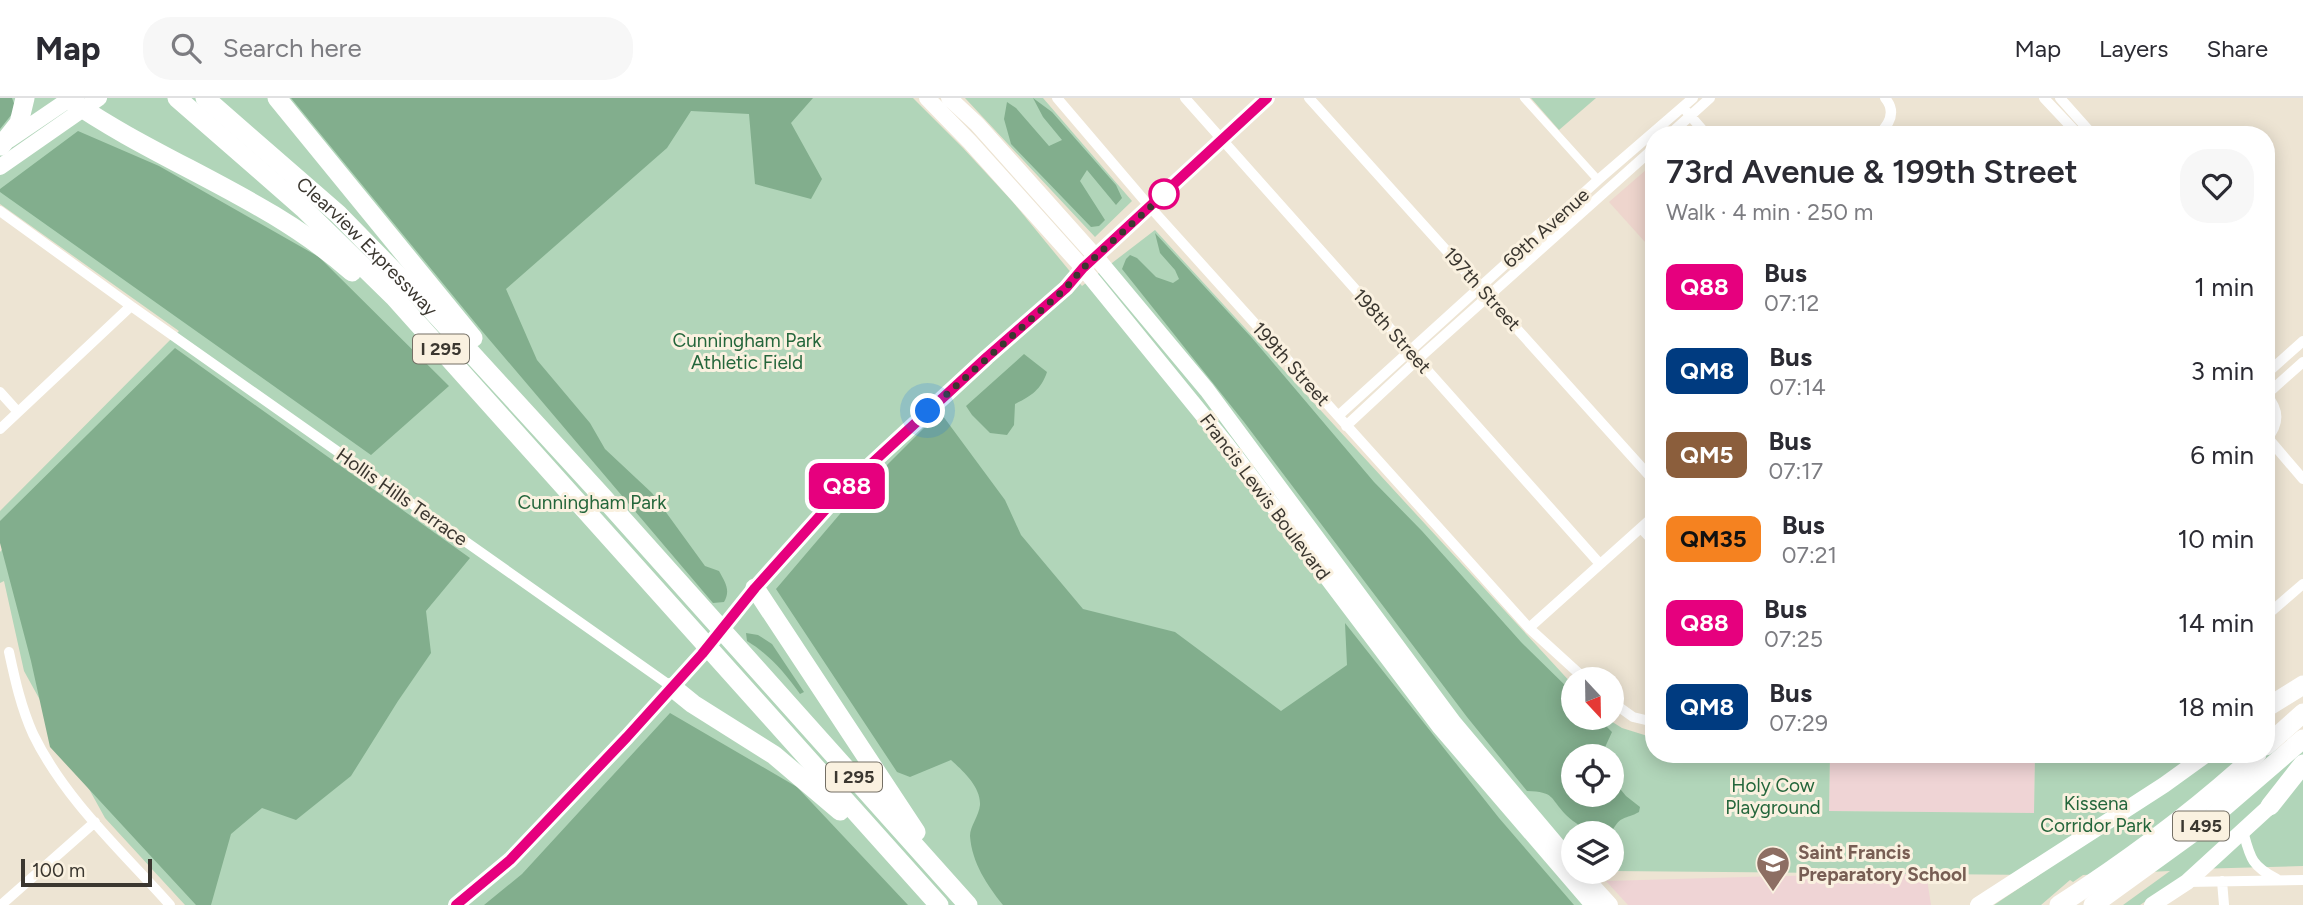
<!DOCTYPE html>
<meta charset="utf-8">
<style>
body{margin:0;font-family:Figtree,sans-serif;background:#f7f7f7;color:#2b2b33;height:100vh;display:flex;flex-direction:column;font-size:26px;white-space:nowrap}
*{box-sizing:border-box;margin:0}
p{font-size:23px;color:#7c7c81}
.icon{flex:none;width:38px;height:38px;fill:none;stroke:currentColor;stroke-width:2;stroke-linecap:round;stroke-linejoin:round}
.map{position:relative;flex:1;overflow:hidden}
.panel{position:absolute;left:1645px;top:28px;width:630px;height:637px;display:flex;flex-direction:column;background:#fff;border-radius:28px;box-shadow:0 4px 18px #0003}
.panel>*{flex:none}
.badge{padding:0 14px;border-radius:10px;font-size:24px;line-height:46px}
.needle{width:46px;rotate:158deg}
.controls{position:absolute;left:1561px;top:569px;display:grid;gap:14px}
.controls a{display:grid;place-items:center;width:63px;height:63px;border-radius:50%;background:#fff;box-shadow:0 4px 18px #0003;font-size:35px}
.scale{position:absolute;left:21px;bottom:18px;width:131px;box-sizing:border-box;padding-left:7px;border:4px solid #3b3730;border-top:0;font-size:19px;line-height:24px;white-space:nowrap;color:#3b3730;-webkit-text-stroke:5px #faf1e0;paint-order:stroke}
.you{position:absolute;width:35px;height:35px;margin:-18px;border:5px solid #fff;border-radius:50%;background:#1a73e8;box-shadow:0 0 0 10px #1a73e833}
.map>.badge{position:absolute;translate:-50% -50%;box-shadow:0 0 0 4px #fff}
.round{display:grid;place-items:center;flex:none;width:74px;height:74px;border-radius:28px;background:#f7f7f7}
.overview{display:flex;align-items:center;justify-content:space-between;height:119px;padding:0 21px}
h1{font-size:33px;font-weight:600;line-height:52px}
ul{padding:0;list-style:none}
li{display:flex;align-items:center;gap:21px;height:84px;padding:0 21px}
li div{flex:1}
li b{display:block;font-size:26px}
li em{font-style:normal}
li .badge{min-width:77px;font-weight:700;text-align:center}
header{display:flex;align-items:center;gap:42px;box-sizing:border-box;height:98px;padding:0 35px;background:#fff;border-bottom:2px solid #e1e1e2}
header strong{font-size:33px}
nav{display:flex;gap:38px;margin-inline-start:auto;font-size:24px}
.search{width:490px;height:63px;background:#f7f7f7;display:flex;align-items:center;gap:18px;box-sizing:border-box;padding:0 24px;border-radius:28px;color:#7c7c81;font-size:26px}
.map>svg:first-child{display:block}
</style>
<header>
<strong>Map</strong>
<div class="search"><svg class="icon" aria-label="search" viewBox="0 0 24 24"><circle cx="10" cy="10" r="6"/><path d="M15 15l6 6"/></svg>Search here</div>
<nav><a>Map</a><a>Layers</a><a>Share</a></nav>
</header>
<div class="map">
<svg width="2303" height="807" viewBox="0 0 2303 807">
<rect width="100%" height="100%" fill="#ede4d3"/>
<!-- commercial -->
<path fill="#eed5cd" d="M1654,65V154L1609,104Z"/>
<!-- education -->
<path fill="#efd4d5" d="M1830,656H2035L2034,715L1829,713Z
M1926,774L1931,807H1628L1606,783Z"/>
<!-- green -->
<path fill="#b1d5b9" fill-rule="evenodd" d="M0,0H913L963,50L1012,103L1082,188L1155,132L1573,587V620H1606L1622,630L1654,640V656H1830L1829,713L2034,715L2035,656H2266L2303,640V768L2193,771L2140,807H2123L2170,773L2083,777L2073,784L2070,782L2041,807H1994L2039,777L1612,773V735H1573V772L1586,807H185L105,720L24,573L4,483L0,485V454L4,449L0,444V413L179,233L0,106ZM1573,658H1612V696H1573Z
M965,0H1043L1132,103L1095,139Z
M1531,0H1596L1559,32Z"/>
<!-- forest -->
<path fill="#82ae8d" d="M0,0H12L16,11L0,31Z
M291,0H813L791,25L822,81L811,101L755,86L749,16L691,13L667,50L506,191L537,262L590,325L605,351L652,395L705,468L719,473C725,484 731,492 724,504L713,505L482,233Z
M1033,0L1052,14L1116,87L1122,100L1116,107L1087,72L1080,83L1105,122L1099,128L1091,129L1011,46L1004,21L1007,4L1016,10L1049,48L1062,42L1043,19Z
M78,33L159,68L319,159L449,288L371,357L0,94V91Z
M1155,135L1252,240L1374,384L1422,433L1521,544L1573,595V620H1598L1612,634L1601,658H1573V696H1612V681L1626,698L1640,709L1639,714C1625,722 1621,716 1611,735H1578L1580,728C1576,725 1570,721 1566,717C1549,699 1555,694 1527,693L1467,619L1244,324L1122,171L1126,161L1130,157L1137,160L1156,179L1173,185L1179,181L1175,172L1160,155Z
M175,250L470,460L426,513L431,555L398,603L351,678L296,722L262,710L231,736L211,807H196L50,649L31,563L0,445V423Z
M1024,256L1047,274C1041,292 1031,298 1015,306L1014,327L1007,337L990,335L972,317L966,308Z
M940,314L1005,402L1021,437L1083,511L1175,534L1281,613L1347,567L1345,525L1499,720L1574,807H1003C987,787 972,765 970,738C970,728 979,718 980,707C981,689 963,673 951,662L910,679L897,674L776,491L851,403Z
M746,535L758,537L772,546L804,594L800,596C785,575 770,557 747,543Z
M670,615L797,689L908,807H484L522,776Z"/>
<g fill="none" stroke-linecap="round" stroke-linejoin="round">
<!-- pedestrian -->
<path stroke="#fff" stroke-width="8" d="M1524,0L1598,82"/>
<!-- minor -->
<path stroke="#fff" stroke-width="10" d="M1057,0L1150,109L1529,530L1585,581
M1185,0L1600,466
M1309,0L1654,383
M2044,0L2076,34H2091
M2060,0L2093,37
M1687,14L1707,37
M1669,37L1710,0
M1878,37C1889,27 1897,14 1885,0
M0,113L131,208L672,589
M2266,276L2303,243
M0,294L18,314
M1338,318L1598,82L1693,0
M1346,328L1417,262L1654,50
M0,331L131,208
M2268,340L2303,381
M2266,342C2280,326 2280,312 2266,297L2303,264
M1641,430L1654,444
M2266,518L2303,486
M1529,530L1654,418
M9,554C15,582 21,609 33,636C65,702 122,753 170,807
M1612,604L1633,619L1654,624
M2243,733C2250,759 2251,768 2277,781
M2222,783L2224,807
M2187,784L2303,782
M1,807L95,724"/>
<!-- tertiary -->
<path stroke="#fff" stroke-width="12" d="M456,807L510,762L627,639L702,556L755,490L843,392L987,259L1066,190L1083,170L1267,0"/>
<!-- primary -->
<path stroke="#fff" stroke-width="16" d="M927,0L970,44L1083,170L1227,347L1439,628L1593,807
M949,0L977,26L1096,159L1207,292L1454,625L1573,766
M9,42L71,0
M0,69L99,0
M1580,774L1610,807
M1978,807L2164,687L2207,656
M2152,807L2187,784L2270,708"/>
<!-- motorway -->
<g stroke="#fff" stroke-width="19">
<path d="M67,0C158,64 268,99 352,174"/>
<path d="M177,0L303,110L394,199L939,807"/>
<path id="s1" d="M205,0L338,116L428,208L602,398L968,807"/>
<path d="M277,0L473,240"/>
<path d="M1,48L19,25L25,0"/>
<path d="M755,490L916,734"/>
<path d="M672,589L693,606L774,657L840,713"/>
<path d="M2266,610L2303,587"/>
<path d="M2266,648L2303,615"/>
<path d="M2270,708L2303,666"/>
<path d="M2059,807C2129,762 2196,712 2257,656"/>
<path d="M2093,807L2202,728L2303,641"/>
</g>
</g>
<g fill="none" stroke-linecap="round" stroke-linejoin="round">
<!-- line casing -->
<g stroke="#fff" stroke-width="16">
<path id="line" d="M456,807L510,762L627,639L702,556L755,490L843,392L987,259L1066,190L1083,170L1267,0"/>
</g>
<!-- line -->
<use href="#line" stroke="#e6007e" stroke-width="10"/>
<!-- walk -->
<path stroke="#3b3730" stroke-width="7" stroke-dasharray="0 12.6" d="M928,313L1066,190L1083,170L1168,93L1164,96"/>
</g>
<!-- icons -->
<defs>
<g id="school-pin" transform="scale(1.75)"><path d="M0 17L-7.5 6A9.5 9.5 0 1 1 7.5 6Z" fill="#8d6e63" stroke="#faf1e0"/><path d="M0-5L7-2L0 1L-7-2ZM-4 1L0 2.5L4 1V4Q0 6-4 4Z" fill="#fff"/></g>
</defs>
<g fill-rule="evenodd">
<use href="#school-pin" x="1773" y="765"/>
</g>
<!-- markers -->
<circle fill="#fff" stroke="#e6007e" stroke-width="3.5" cx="1164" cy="96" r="14"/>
<g text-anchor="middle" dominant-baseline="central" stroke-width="6" stroke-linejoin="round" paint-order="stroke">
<!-- shield labels -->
<g fill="#faf1e0" stroke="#746f65" stroke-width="2">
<rect x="413" y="236.5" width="56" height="29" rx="5"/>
<rect x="826" y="664.5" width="56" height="29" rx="5"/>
<rect x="2173" y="713.5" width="56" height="29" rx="5"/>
</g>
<g font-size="18" font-weight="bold" fill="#3b3730">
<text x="441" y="251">I 295</text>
<text x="854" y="679">I 295</text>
<text x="2201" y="728">I 495</text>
</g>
<!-- street labels -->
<g font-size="19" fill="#3b3730" stroke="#faf1e0">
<text transform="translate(1546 130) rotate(-42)">69th Avenue</text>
<text stroke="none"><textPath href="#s1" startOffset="220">Clearview Expressway</textPath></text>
<text transform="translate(1482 191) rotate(48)">197th Street</text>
<text transform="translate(1392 233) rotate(48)">198th Street</text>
<text transform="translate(1291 266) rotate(48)">199th Street</text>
<text transform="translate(402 399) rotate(35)">Hollis Hills Terrace</text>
<text transform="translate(1265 399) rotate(53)">Francis Lewis Boulevard</text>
</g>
<!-- park labels -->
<g font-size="19" fill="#24663b" stroke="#faf1e0">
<text x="747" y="242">Cunningham Park<tspan x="747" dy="22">Athletic Field</tspan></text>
<text x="592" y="404">Cunningham Park</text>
<text x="1773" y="687">Holy Cow<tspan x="1773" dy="22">Playground</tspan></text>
<text x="2096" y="705">Kissena<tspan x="2096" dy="22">Corridor Park</tspan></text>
</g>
<!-- education labels -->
<g font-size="19" font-weight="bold" fill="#785e54" stroke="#faf1e0" text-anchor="start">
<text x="1798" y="754">Saint Francis<tspan x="1798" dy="22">Preparatory School</tspan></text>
</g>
</g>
</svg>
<div class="controls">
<a><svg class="needle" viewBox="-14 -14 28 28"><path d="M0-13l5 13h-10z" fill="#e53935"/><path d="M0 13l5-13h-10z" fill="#7c7c81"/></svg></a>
<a><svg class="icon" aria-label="locate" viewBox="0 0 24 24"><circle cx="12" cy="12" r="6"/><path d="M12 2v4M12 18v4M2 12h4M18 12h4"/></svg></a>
<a><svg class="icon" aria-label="layers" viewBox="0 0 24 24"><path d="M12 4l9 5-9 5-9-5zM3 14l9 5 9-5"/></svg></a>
</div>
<div class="scale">100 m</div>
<div class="you" style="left:928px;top:313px"></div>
<b class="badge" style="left:847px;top:388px;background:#e6007e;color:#fff">Q88</b>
<section class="panel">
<div class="overview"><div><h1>73rd Avenue &amp; 199th Street</h1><p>Walk · 4 min · 250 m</p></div><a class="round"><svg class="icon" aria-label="heart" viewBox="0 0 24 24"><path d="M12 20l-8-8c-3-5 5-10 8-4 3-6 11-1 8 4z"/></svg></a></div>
<ul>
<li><span class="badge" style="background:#e6007e;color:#fff">Q88</span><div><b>Bus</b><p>07:12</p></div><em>1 min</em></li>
<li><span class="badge" style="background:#003b80;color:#fff">QM8</span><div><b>Bus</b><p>07:14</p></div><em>3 min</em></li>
<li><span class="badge" style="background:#8b5e3c;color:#fff">QM5</span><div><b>Bus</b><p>07:17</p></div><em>6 min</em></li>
<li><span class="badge" style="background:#f58220;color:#111">QM35</span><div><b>Bus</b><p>07:21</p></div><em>10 min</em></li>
<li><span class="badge" style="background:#e6007e;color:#fff">Q88</span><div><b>Bus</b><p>07:25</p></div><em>14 min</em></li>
<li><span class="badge" style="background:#003b80;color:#fff">QM8</span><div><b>Bus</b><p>07:29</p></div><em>18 min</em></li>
</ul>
</section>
</div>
